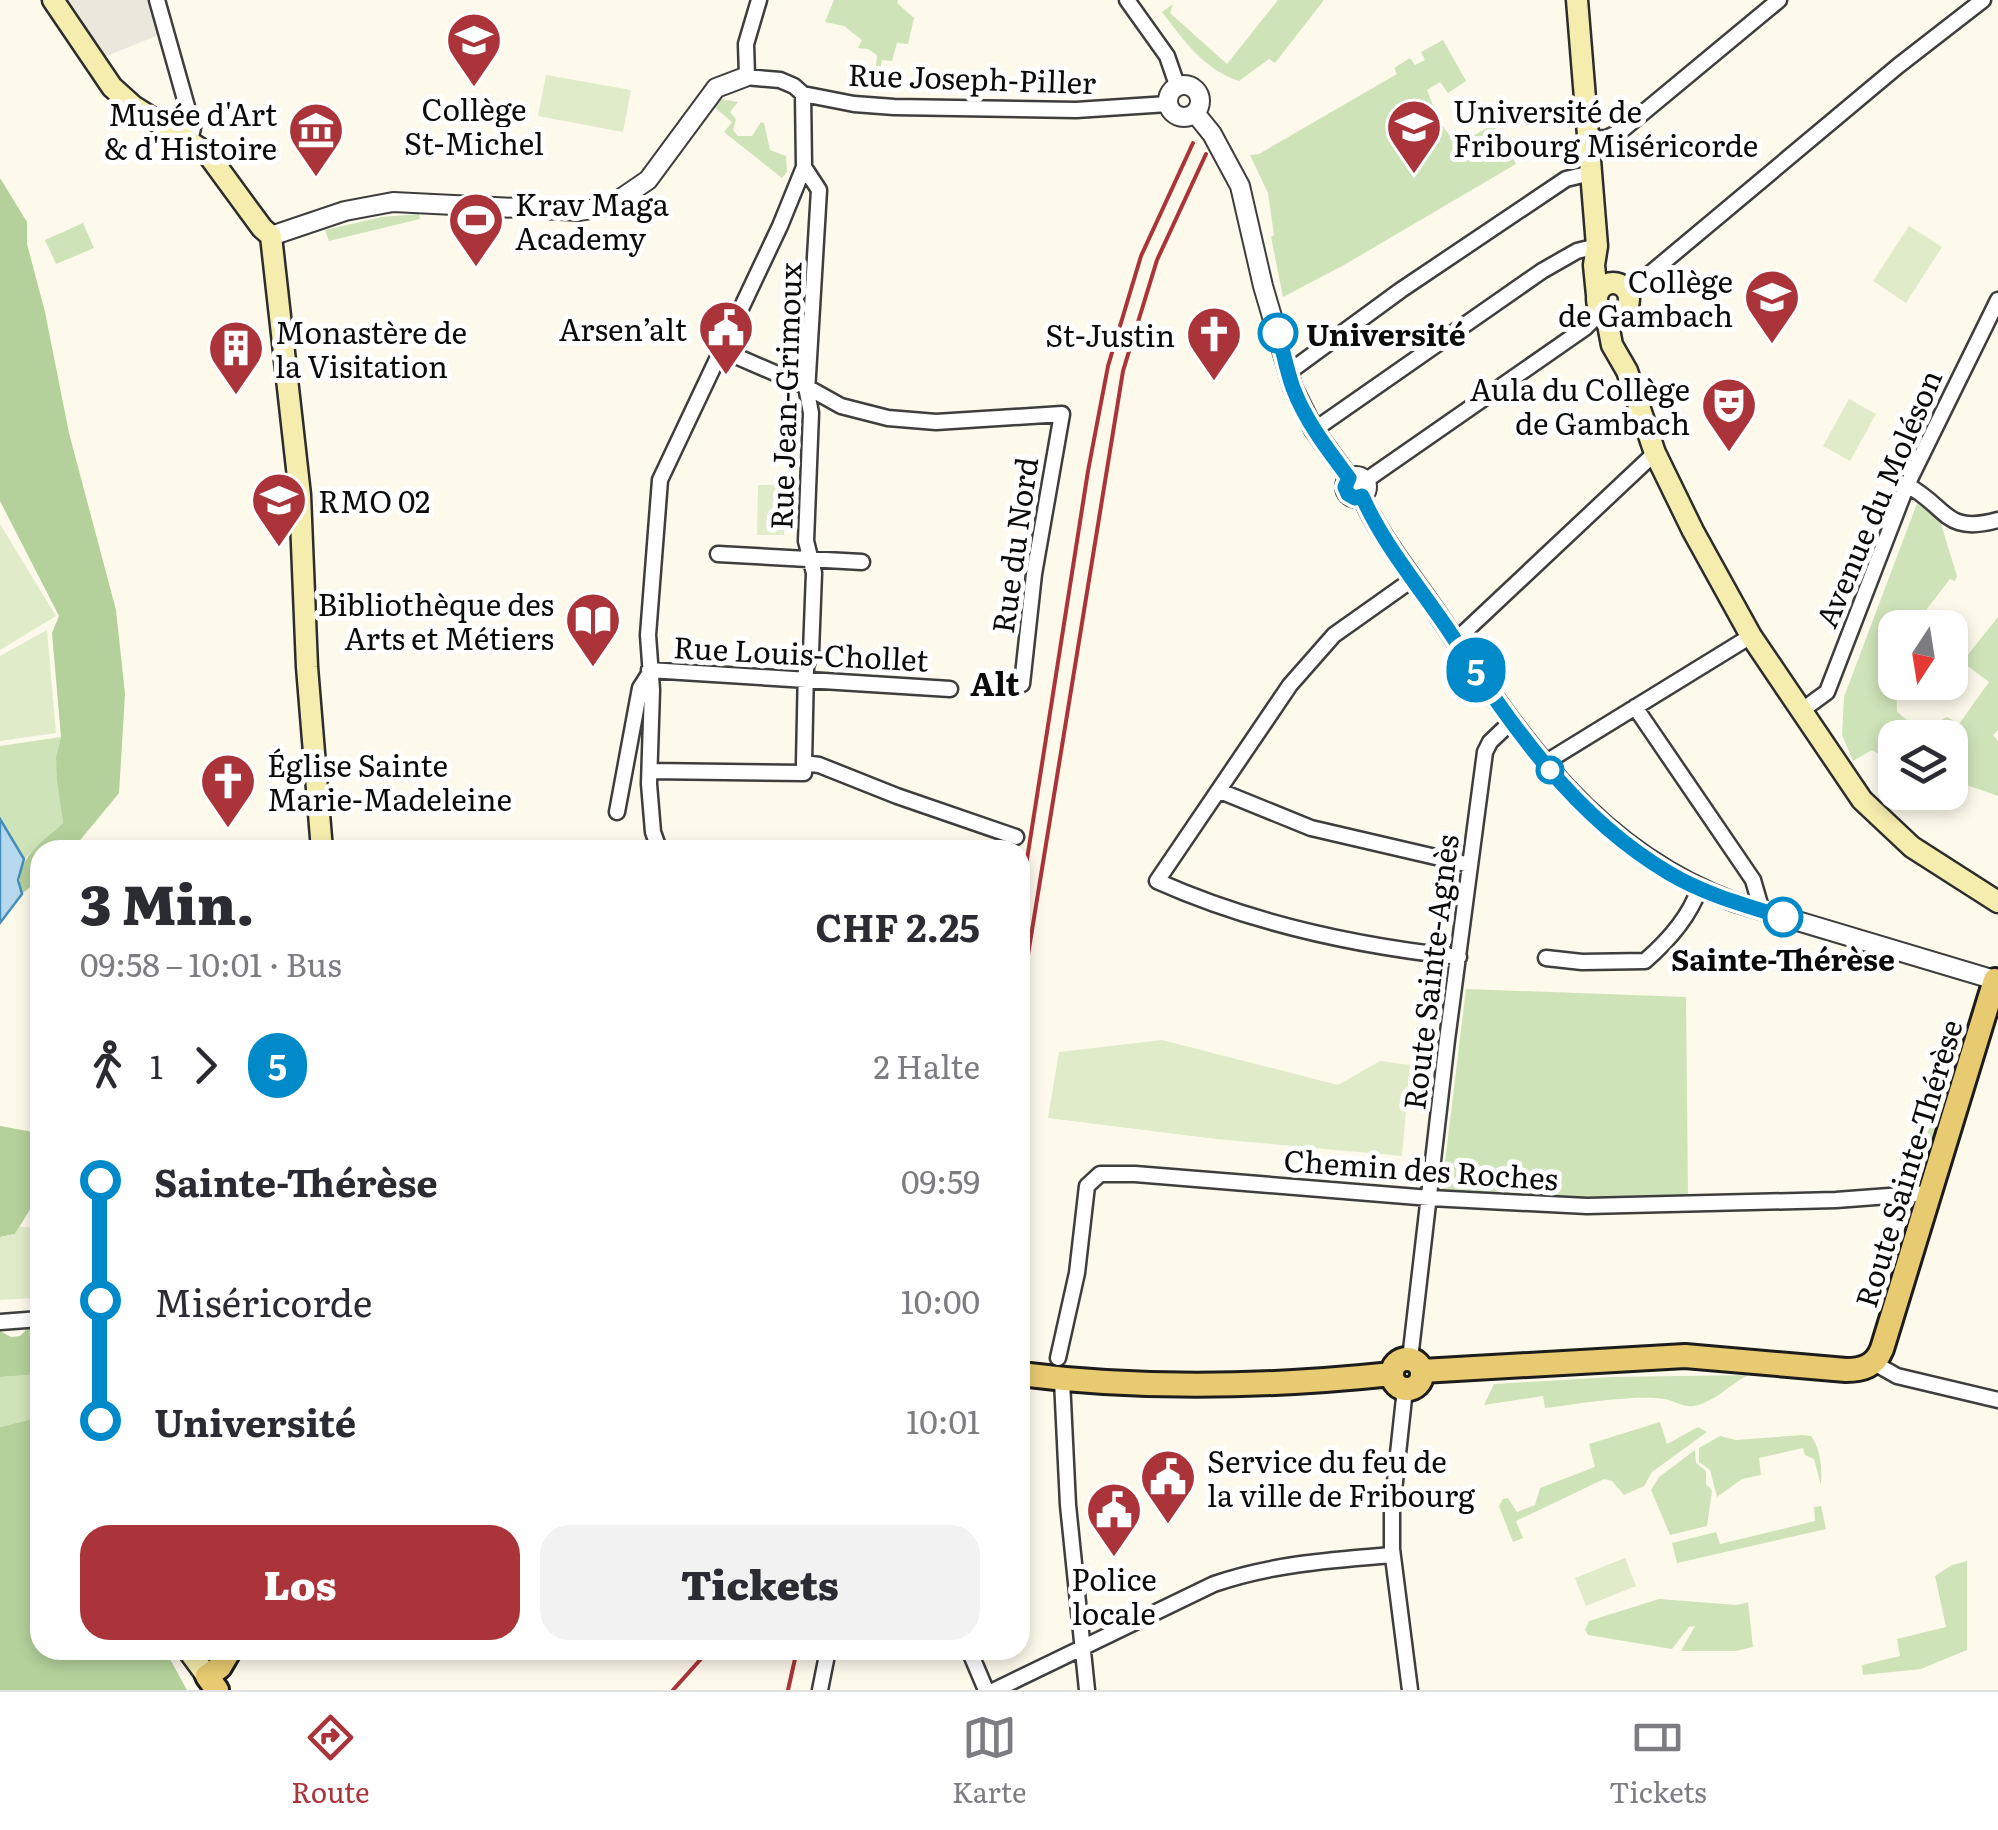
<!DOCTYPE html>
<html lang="de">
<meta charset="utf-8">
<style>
body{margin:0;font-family:Literata,serif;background:#f2f2f3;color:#2b2b33;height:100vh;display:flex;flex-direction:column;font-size:38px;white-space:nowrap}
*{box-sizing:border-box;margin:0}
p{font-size:32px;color:#7c7c81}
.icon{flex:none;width:55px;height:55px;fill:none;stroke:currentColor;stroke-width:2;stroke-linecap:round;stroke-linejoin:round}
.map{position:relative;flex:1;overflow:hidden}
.sheet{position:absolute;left:30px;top:840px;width:1000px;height:820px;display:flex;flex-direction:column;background:#fff;border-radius:30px;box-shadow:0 5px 15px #0003}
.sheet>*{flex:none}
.badge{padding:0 20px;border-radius:32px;font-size:35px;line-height:65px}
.needle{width:65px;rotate:192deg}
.tools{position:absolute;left:1878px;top:610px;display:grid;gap:20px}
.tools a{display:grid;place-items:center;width:90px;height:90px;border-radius:20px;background:#fff;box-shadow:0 5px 15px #0003;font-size:50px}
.map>.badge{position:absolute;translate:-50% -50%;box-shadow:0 0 0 5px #fff}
.legs{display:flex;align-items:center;gap:15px;height:110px;padding:0 50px;font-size:32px}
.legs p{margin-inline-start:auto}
.head{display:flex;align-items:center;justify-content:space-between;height:170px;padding:0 50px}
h1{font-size:55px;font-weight:800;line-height:75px}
.cta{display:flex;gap:20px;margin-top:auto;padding:20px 50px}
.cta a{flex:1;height:115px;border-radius:30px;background:#aa343a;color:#fff;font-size:40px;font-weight:800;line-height:115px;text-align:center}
.cta a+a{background:#f2f2f3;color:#2b2b33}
ul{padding:0 50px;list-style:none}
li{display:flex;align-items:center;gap:35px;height:120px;font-size:38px}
li i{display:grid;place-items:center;width:15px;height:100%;margin:0 12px;background:currentColor}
li i::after{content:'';width:25px;height:25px;margin:-12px;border:8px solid;border-radius:50%;background:#fff}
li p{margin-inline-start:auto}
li:first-child i{background:linear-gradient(#0000 50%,currentColor 0)}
li:last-child i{background:linear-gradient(currentColor 50%,#0000 0)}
.tabs{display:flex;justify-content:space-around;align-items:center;height:140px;border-top:2px solid #e1e1e2;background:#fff;font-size:28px;color:#7c7c81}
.tabs a{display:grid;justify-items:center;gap:5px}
.tabs .active{color:#aa343a}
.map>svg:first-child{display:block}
</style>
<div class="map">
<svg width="1998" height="1690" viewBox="0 0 1998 1690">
<rect width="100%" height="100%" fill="#fdf9eb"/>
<!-- green -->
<path fill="#cfe3b9" d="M834,0H898L897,3L914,18L908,44L897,43L892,61L882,60L881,66H876L877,55L868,49L858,48L862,40L844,26L825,22Z
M1278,0H1324L1275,63L1269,59L1239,81C1205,70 1183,40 1162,12L1173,4L1170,13L1227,64Z
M1443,40L1466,81L1448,93L1440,82L1427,90L1439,121L1465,156L1478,149L1473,136L1493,124L1516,164L1344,265L1283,297L1271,237L1274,235L1268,193L1250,155L1259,154L1397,74L1394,68L1410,58L1415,65L1425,60L1421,52Z
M720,99L738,102L730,112L736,119L733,130L738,136H752L761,122L764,123L770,150L786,156L787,172L782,178L724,132L732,122L714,107Z
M419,214L420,219L329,241L325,230L382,217Z
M83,223L94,248L56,264L45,240Z
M1919,498L1940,521L1957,576L1955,581L1950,579L1913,627L1895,628L1897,711C1911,727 1929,728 1947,717L1959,724L1989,682L1965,664L1966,657L1998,617V730L1993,735L1998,741V796L1964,784L1962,790L1953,785L1950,788V738H1895V763L1872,750L1853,761L1842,735L1844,697Z
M61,737L56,757L63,823L24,859L0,819V746Z
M1466,989L1686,997L1688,1196L1581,1200L1441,1195Z
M1910,1114L1938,1121L1922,1175L1910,1179L1900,1174V1149L1911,1151L1920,1119Z
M40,1374V1417L0,1427V1377Z
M1748,1375C1728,1386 1716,1401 1694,1406C1683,1408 1674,1400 1664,1399C1636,1394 1575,1404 1545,1408L1543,1396L1484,1405L1494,1384L1611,1377Z
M1660,1422L1667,1444L1698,1427L1707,1432L1652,1472L1644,1486L1624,1495L1612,1481L1604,1479L1516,1521L1523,1538L1513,1542L1499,1506L1503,1499L1508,1498L1517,1512L1535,1505L1540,1488L1595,1467L1589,1444Z
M1802,1435L1811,1436C1821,1449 1822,1469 1821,1485L1814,1459L1805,1455L1803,1448L1759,1458L1761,1475L1742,1479L1717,1497L1710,1470L1699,1462V1448L1720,1436L1736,1440Z
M1695,1450L1696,1463L1706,1471V1484L1712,1491L1707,1526L1670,1535L1651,1490L1659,1477Z
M1821,1506L1826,1529L1677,1563L1672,1543L1716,1532L1720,1544L1815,1521L1814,1507Z
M1967,1561V1650L1921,1669L1863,1675L1862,1665L1900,1656L1897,1639L1946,1627L1935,1576L1952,1565Z
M1659,1599L1737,1605L1748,1602L1753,1647L1736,1651H1681L1695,1626L1689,1627L1672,1649L1588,1635L1585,1630L1589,1621Z"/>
<!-- forest -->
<path fill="#b4d19b" d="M0,178L27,222V244L45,312L69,433L116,610L125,694L119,793L72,850H40V878L22,894C12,860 41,844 63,823L57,779L56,757L61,737L52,633L59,616L0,501Z
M0,1126L38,1133L34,1203L15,1234L0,1237Z
M40,1328V1374L0,1377V1331L11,1337L20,1336L27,1329Z
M40,1417V1650H165L187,1690H0V1427Z"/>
<!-- pitch -->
<path fill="#e0ebca" d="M546,75L631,90L623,132L538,116Z
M1909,226L1942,247L1906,303L1873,281Z
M1849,399L1876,414L1850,461L1823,446Z
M758,485H785L784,535H757Z
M0,524L56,616L0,650Z
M47,630L56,733L0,741V656Z
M1162,1040L1338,1085L1380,1061L1410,1065L1402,1156L1216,1139L1048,1118L1059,1052Z
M19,1227H32L33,1298L0,1300V1237L15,1234Z
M1625,1558L1636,1586L1586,1606L1575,1578Z"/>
<!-- plaza -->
<path fill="#ebe7dc" d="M68,0H151L161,34L104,57Z"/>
<!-- water -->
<path fill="#b6d9ee" stroke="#468ebc" stroke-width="2.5" d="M0,819L24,859L18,880L22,894L0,923Z"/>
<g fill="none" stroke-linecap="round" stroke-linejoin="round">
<!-- minor casing -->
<g stroke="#3e3e3e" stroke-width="19">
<path id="minor" d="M157,0L193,128L190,141
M1127,0L1167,56L1177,85
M747,76L746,44L759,0
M745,77L780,80L794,86L803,94L854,104L894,107L1076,110L1168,104
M803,94L804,167L819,190L807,392L811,413L806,541L814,573L811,652L806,667L804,763
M1588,139L1606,138L1621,131L1779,0
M1628,292L1898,66L1983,0
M722,350L807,387L841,406L888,418L936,422L1062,414L1034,574L1022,684
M1289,372L1401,290L1566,179L1591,173
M1314,430L1542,271L1577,251L1597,246
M1365,481L1585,328L1602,311
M1907,485C1948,507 1944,535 1998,520
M718,554L862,562
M1413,579L1334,635L1290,685L1157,881C1251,923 1357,946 1459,957
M1455,641L1655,453
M649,670L950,689
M1635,707L1753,880L1762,911
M1801,711L1827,692L1907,485L1998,300
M1543,764L1751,636
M650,771L804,773V763L819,765L897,796L1016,837
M1220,791L1311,828L1470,865
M617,812L640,688L649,674
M665,850L658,846L653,832L649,784L652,690L648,635L660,480L780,226L804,167
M1546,958L1582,962L1645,961C1668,941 1689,918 1699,889
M0,1322L40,1319
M1058,1358L1077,1273L1087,1186L1100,1174H1135L1430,1198L1587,1206L1836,1200L1929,1193
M1410,1359L1447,1040L1485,752L1490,742L1511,722
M1874,1363L1897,1376L1998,1400
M1062,1380L1068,1505L1087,1690
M1405,1389L1392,1509V1549L1410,1690
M969,1650L986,1690
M820,1690L828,1650
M995,1690L1214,1584C1272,1564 1331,1560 1392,1555"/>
</g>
<!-- tertiary casing -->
<g stroke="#3e3e3e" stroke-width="22">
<path id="tertiary" d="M1168 101a16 16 0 1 1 32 0a16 16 0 1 1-32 0Z
M1195,113L1212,134L1240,186L1263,286L1293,388L1314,430L1349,478
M271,236L345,211L393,202L579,211L610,206L648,180L716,88L745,77
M1345 487a11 11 0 1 1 22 0a11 11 0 1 1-22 0Z
M1362,497C1380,537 1412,576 1437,613C1518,734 1591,849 1734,902L1995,980"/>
</g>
<!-- secondary casing -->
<g stroke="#2d2d2d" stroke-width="25">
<path id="secondary" d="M53,0L112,87L133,106L207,153L262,228L271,236L300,495L307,667L322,850
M1577,0L1597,246L1594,265L1597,295
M1597 299a16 16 0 1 1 32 0a16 16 0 1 1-32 0Z
M1606,314L1612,345L1627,371L1655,453L1693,531L1751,636L1862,800L1912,847L1998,902
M188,1650L207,1676"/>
</g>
<!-- primary casing -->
<g stroke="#1c1c1c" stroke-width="28">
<path id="primary" d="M1392 1374a15 15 0 1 1 30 0a15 15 0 1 1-30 0Z
M1422,1371L1685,1356L1846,1370C1863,1370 1875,1366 1882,1349L1995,980L1998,981
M1020,1374C1144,1390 1268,1387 1392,1374
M217,1690L207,1676L220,1667L230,1650"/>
</g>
<!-- minor -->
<use href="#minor" stroke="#fff" stroke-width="14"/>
<!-- tertiary -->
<use href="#tertiary" stroke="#fff" stroke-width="18"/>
<!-- secondary -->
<use href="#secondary" stroke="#f5edae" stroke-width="20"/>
<!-- primary -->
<use href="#primary" stroke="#e8ca70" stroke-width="22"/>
<!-- rail -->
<path stroke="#aa343a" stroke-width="4" d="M1020,904L1088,471L1108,366L1141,256L1193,143
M1020,1004L1123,371L1157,260L1206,154
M673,1690L709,1650
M788,1690L797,1650"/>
</g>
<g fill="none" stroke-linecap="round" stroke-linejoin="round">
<!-- line-1 casing -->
<g stroke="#fff" stroke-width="22">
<path id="line-1" d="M1278,333C1283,351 1287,371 1293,388C1306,422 1328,450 1349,478L1345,487L1348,494L1355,498L1362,496C1382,542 1417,584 1445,625C1507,718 1570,815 1669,873C1704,894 1744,905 1783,917"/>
</g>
<!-- line-1 -->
<use href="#line-1" stroke="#008ac9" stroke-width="15"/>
</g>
<!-- icons -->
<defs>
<g id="school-pin" transform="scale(2.875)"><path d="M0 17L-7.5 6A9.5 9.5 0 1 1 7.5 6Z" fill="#aa343a" stroke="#fff"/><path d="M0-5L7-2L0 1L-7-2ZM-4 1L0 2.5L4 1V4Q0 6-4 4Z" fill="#fff"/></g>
<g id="university-pin" transform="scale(2.875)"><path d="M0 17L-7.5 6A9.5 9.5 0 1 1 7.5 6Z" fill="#aa343a" stroke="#fff"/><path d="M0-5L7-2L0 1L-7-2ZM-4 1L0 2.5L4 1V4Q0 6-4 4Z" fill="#fff"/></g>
<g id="museum-pin" transform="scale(2.875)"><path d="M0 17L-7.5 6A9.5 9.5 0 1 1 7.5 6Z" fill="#aa343a" stroke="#fff"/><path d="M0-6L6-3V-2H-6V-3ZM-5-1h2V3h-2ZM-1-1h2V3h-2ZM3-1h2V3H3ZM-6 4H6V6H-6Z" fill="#fff"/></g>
<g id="stadium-pin" transform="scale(2.875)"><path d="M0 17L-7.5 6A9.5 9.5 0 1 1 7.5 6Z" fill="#aa343a" stroke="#fff"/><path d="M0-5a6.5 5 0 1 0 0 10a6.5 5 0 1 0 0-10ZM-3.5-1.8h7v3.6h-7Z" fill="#fff"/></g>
<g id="civic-pin" transform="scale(2.875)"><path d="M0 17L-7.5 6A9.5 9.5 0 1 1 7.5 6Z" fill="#aa343a" stroke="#fff"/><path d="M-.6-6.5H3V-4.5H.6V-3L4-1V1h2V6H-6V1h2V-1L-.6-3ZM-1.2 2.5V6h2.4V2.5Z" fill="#fff"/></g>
<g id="church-pin" transform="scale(2.875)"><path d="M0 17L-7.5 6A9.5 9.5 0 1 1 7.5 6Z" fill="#aa343a" stroke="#fff"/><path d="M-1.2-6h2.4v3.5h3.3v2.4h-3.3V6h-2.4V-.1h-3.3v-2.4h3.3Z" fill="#fff"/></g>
<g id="building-pin" transform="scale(2.875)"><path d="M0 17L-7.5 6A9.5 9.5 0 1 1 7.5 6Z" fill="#aa343a" stroke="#fff"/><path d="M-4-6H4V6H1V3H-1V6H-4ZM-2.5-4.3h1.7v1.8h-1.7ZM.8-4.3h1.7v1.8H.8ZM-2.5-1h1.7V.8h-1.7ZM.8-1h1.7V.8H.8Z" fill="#fff"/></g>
<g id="theatre-pin" transform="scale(2.875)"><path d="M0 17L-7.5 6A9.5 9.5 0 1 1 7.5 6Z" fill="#aa343a" stroke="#fff"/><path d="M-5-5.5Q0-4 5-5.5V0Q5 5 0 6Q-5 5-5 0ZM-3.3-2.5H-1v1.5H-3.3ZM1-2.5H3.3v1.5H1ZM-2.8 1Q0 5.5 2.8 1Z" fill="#fff"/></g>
<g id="library-pin" transform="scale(2.875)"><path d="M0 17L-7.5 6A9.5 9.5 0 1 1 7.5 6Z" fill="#aa343a" stroke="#fff"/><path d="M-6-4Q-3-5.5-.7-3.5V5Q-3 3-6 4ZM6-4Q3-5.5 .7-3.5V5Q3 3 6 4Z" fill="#fff"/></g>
</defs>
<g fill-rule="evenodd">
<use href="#school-pin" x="474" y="40"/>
<use href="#university-pin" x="1414" y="127"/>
<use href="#museum-pin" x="316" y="130"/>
<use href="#stadium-pin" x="476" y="220"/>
<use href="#school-pin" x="1772" y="297"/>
<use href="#civic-pin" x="726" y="328"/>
<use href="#church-pin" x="1214" y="334"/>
<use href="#building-pin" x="236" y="348"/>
<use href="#theatre-pin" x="1729" y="405"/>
<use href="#university-pin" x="279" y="500"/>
<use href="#library-pin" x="593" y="620"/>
<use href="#church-pin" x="228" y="781"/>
<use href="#civic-pin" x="1168" y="1477"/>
<use href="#civic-pin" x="1114" y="1510"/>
</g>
<!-- markers -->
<g fill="#fff" stroke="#008ac9" stroke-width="5">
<circle cx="1278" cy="333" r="18"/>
<circle cx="1550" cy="770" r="12"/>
<circle cx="1783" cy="917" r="18"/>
</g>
<g text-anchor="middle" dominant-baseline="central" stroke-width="10" stroke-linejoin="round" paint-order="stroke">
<!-- street labels -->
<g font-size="30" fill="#0b0b0b" stroke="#fff">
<text transform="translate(972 77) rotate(2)">Rue Joseph-Piller</text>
<text transform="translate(784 396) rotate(-88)">Rue Jean-Grimoux</text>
<text transform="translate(1877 498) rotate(-67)">Avenue du Moléson</text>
<text transform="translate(1013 545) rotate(-82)">Rue du Nord</text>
<text transform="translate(801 652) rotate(3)">Rue Louis-Chollet</text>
<text transform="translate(1429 972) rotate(-83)">Route Sainte-Agnès</text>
<text transform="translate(1907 1163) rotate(-73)">Route Sainte-Thérèse</text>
<text transform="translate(1421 1168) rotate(4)">Chemin des Roches</text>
</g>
<!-- poi labels -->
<g font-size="30" fill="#0b0b0b" stroke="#fff" text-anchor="start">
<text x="474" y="108" text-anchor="middle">Collège<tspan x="474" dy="34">St-Michel</tspan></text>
<text x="1453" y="110">Université de<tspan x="1453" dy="34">Fribourg Miséricorde</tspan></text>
<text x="277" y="113" text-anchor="end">Musée d'Art<tspan x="277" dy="34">&amp; d'Histoire</tspan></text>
<text x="515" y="203">Krav Maga<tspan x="515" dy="34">Academy</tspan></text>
<text x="1733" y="280" text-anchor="end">Collège<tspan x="1733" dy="34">de Gambach</tspan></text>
<text x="687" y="328" text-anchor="end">Arsen’alt</text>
<text x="275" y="331">Monastère de<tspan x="275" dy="34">la Visitation</tspan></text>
<text x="1175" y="334" text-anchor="end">St-Justin</text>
<text x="1690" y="388" text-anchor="end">Aula du Collège<tspan x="1690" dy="34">de Gambach</tspan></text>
<text x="318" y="500">RMO 02</text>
<text x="554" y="603" text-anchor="end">Bibliothèque des<tspan x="554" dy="34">Arts et Métiers</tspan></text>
<text x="267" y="764">Église Sainte<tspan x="267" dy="34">Marie-Madeleine</tspan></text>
<text x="1207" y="1460">Service du feu de<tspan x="1207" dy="34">la ville de Fribourg</tspan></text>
<text x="1114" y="1578" text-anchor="middle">Police<tspan x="1114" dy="34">locale</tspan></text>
</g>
<!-- stop labels -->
<g font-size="30" font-weight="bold" fill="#0b0b0b" stroke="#fff" text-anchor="start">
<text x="1306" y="333">Université</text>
<text x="1783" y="958" text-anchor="middle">Sainte-Thérèse</text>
</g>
<!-- neighbourhood labels -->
<g font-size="32" font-weight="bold" fill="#0b0b0b" stroke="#fff">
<text x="995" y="682">Alt</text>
</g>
</g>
</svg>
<div class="tools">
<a><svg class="needle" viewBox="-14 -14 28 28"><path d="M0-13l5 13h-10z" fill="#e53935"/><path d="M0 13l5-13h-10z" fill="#7c7c81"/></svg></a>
<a><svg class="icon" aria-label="layers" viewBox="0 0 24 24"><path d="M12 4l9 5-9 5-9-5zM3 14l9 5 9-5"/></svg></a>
</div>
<b class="badge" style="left:1476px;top:670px;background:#008ac9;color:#fff">5</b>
<section class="sheet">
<div class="head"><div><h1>3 Min.</h1><p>09:58 – 10:01 · Bus</p></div><b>CHF 2.25</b></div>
<div class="legs"><svg class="icon" aria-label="walk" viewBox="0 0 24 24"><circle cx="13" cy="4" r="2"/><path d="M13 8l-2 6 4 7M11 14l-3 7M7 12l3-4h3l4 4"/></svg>1<svg class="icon" aria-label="forward" viewBox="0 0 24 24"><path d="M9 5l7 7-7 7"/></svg><b class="badge" style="background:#008ac9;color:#fff">5</b><p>2 Halte</p></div>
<ul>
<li><i style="color:#008ac9"></i><b>Sainte-Thérèse</b><p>09:59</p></li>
<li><i style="color:#008ac9"></i><span>Miséricorde</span><p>10:00</p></li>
<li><i style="color:#008ac9"></i><b>Université</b><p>10:01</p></li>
</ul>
<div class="cta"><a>Los</a><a>Tickets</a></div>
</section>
</div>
<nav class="tabs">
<a class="active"><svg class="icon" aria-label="directions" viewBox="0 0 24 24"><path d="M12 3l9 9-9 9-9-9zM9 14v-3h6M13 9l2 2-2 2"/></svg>Route</a>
<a><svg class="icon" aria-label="map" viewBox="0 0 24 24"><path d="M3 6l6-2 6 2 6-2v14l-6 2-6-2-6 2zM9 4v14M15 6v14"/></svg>Karte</a>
<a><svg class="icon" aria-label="tickets" viewBox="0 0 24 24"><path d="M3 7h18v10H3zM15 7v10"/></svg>Tickets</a>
</nav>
